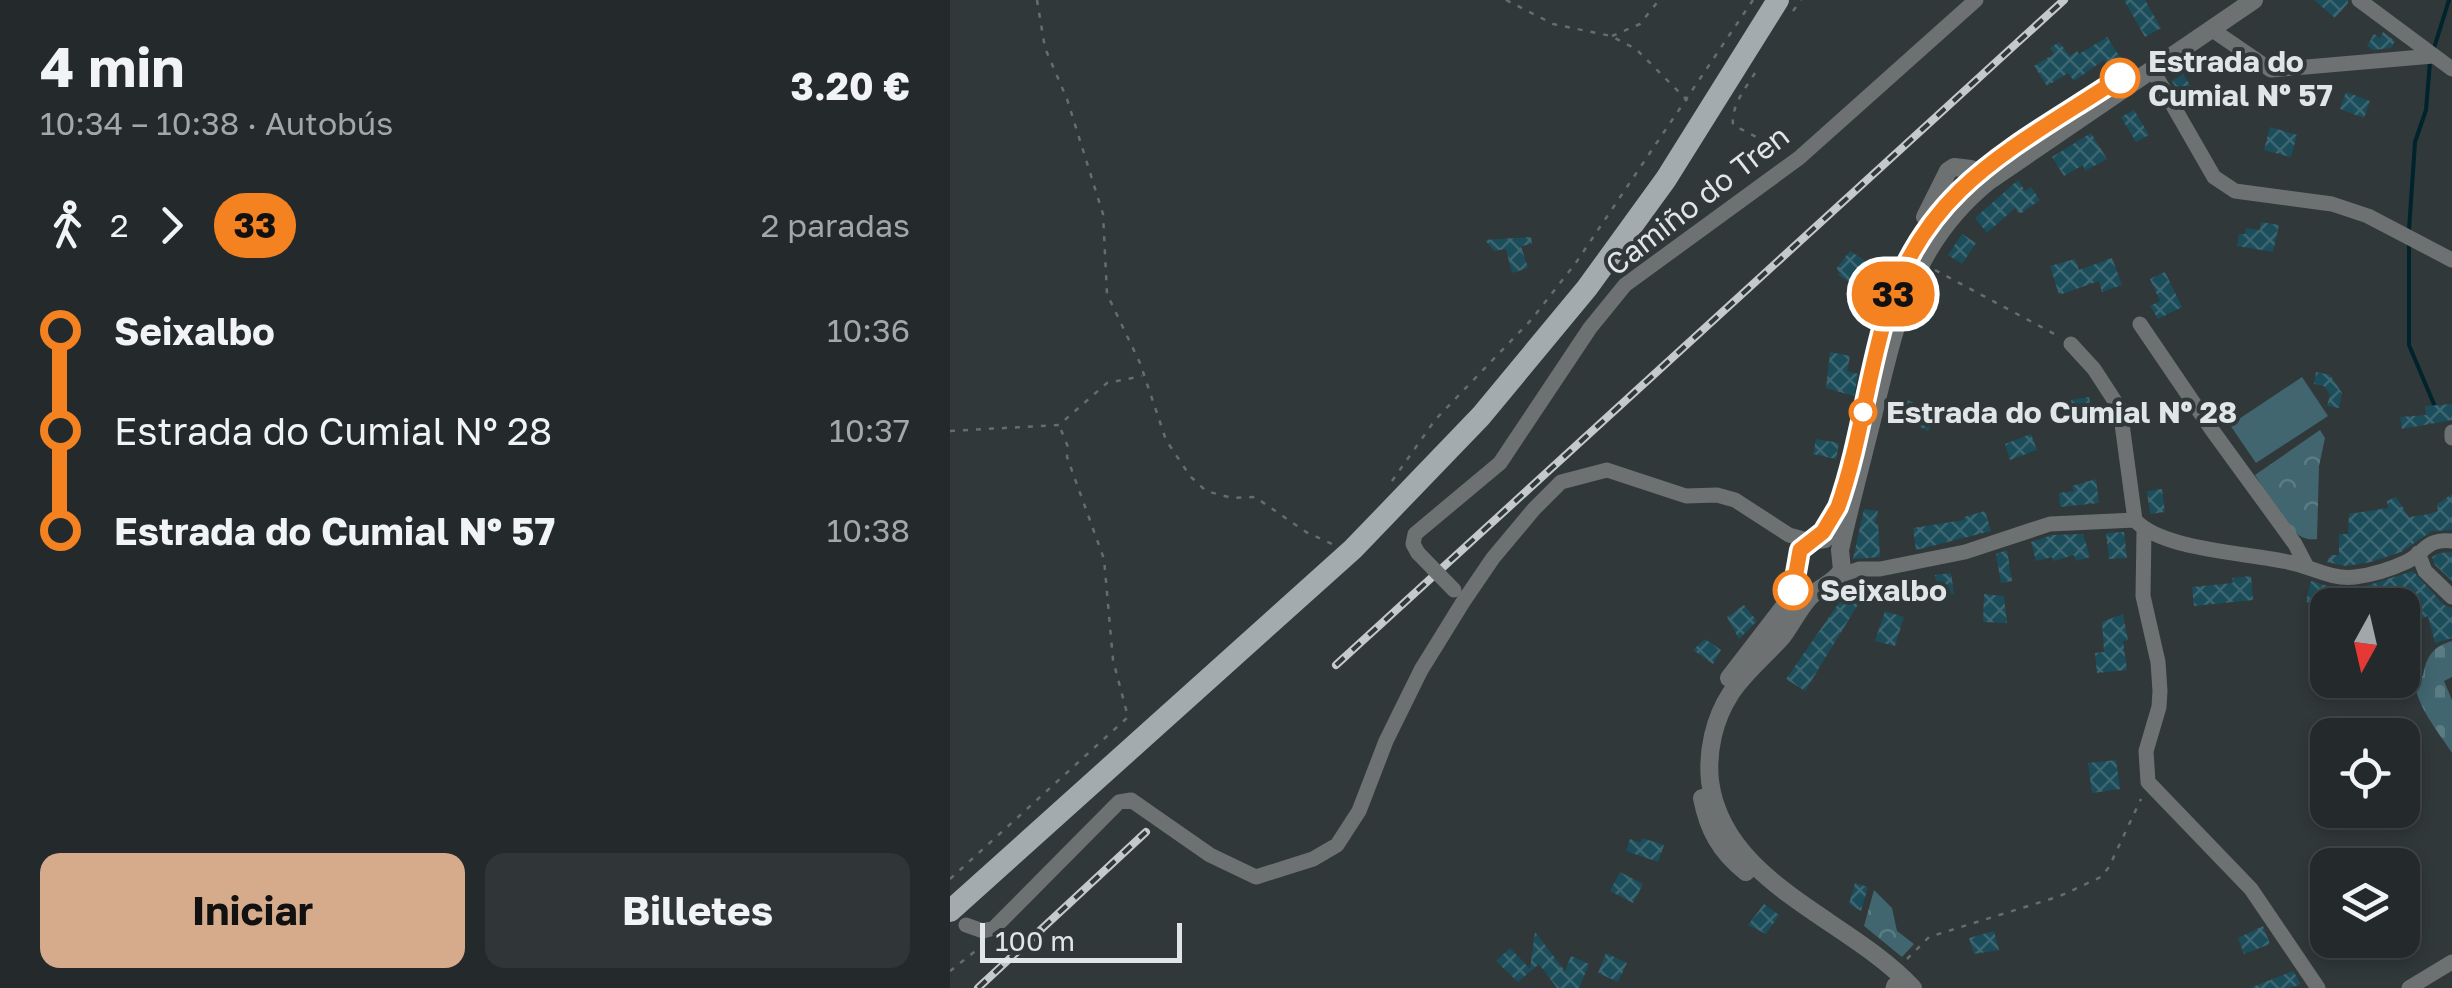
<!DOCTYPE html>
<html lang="es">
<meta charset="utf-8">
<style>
body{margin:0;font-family:"Golos Text",sans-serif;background:#303638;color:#f1f3f6;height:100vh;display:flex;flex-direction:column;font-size:38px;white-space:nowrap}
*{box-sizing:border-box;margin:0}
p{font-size:32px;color:#a3a7a9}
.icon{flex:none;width:55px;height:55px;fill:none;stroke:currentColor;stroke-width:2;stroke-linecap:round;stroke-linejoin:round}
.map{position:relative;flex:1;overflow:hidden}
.drawer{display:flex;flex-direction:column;background:#242a2c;width:950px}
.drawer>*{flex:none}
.badge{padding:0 20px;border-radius:32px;font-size:35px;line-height:65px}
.needle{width:65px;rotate:188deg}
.tools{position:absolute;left:1360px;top:588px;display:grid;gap:20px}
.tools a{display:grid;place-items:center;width:110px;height:110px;border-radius:20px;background:#242a2c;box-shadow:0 5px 15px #0003,0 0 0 2px #414648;font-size:50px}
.scale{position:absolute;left:30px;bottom:25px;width:202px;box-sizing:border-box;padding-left:10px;border:5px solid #e0e5e7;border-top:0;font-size:28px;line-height:35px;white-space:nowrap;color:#e0e5e7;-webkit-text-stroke:8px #30383a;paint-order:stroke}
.map>.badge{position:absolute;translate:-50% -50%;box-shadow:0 0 0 5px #fff}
.legs{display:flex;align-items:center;gap:15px;height:110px;padding:0 40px;font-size:32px}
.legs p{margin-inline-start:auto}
.overview{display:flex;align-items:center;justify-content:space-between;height:170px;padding:0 40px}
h1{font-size:55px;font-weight:700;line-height:75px}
.button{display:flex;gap:20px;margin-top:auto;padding:20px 40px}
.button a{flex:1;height:115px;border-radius:20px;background:#d6ab8b;color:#111;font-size:40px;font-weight:700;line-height:115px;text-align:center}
.button a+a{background:#303638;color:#f1f3f6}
ul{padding:0 40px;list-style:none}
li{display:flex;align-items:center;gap:35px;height:100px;font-size:38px}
li i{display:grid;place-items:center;width:15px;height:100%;margin:0 12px;background:currentColor}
li i::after{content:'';width:25px;height:25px;margin:-12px;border:8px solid;border-radius:50%;background:#242a2c}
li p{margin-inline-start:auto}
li:first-child i{background:linear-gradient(#0000 50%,currentColor 0)}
li:last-child i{background:linear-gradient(currentColor 50%,#0000 0)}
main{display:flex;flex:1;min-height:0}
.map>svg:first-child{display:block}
</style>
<main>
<section class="drawer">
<div class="overview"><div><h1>4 min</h1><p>10:34 – 10:38 · Autobús</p></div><b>3.20 €</b></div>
<div class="legs"><svg class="icon" aria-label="walk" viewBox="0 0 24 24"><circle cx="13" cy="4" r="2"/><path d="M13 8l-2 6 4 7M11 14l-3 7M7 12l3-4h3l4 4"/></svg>2<svg class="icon" aria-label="forward" viewBox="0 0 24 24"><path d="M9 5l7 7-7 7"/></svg><b class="badge" style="background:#f58220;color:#111">33</b><p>2 paradas</p></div>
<ul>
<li><i style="color:#f58220"></i><b>Seixalbo</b><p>10:36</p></li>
<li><i style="color:#f58220"></i><span>Estrada do Cumial Nº 28</span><p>10:37</p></li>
<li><i style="color:#f58220"></i><b>Estrada do Cumial Nº 57</b><p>10:38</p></li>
</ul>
<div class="button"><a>Iniciar</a><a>Billetes</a></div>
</section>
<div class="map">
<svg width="1502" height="988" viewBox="0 0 1502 988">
<defs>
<pattern id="cemetery-stones" width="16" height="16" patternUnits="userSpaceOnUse" patternTransform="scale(2.5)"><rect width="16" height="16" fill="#416670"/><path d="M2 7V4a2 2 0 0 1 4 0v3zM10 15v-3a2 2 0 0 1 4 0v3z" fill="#5c7c84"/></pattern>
<pattern id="park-crowns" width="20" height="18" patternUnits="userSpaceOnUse" patternTransform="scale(2.5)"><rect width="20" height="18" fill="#416670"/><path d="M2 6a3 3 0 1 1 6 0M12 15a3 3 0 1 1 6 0" fill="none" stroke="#5c7c84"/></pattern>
<pattern id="building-cross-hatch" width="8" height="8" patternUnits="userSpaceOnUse" patternTransform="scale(2.5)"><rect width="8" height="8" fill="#1b4d5a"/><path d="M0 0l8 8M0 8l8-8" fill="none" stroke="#3c6672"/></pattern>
</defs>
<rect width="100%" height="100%" fill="#30383a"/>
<!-- green -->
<path fill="#416670" d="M1352,377L1378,416L1306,463L1280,425Z"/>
<!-- cemetery -->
<path fill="url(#cemetery-stones)" d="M1502,641V677L1494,681L1502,700V753C1488,731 1464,704 1464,676H1473C1476,657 1483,646 1502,641Z"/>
<!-- park -->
<path fill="url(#park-crowns)" d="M1370,430L1375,438L1369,466L1367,539C1338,544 1319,496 1305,475Z
M924,890L942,908L947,931L964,944L952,957L914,926Z"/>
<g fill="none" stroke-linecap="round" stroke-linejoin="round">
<!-- stream -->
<path stroke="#00232c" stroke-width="4" d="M1484,48L1499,0
M1459,230L1465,142L1476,110L1480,62
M1459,244V345L1486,409"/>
</g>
<!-- building -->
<path fill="url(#building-cross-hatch)" d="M1174,0H1195L1211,28L1195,37Z
M1364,0H1398V3L1385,18Z
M1433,32L1445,41L1441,48L1423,50L1417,46L1424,34L1430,38Z
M1157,37L1170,57L1157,65L1154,60L1124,81L1118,73L1097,86L1084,66L1104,54L1100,48L1109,42L1120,56L1127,51L1129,54Z
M1233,74L1250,101L1238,109L1222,81Z
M1396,92L1420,101L1414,118L1390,109Z
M1184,110L1199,135L1186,142L1171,117Z
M1320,127L1347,135L1341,157L1314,150Z
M1141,133L1157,159L1135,171L1133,165L1114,176L1102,157Z
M1068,180L1075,191L1081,187L1090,200L1070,214L1065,208L1037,233L1025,218Z
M1311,222L1329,225L1323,252L1287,246L1289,234H1295L1296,228L1310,230Z
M1012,234L1026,243L1012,264L998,255Z
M581,237L582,244L571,246L578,268L562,273L556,249L544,251L535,240Z
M900,251L917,262L903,284L888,275L890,272L886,269Z
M1162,258L1172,285L1152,292L1149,281L1109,295L1100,266L1125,259L1129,270Z
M1215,272L1232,307L1208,319L1200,306L1210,301L1200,279Z
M880,352L900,356L897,371L908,374L904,396L876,388Z
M1366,372L1380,375L1392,393L1389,408L1377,406L1380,395L1374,386L1364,384Z
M1139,397L1143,417L1125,421L1121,400Z
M954,398L986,415L978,431L946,414Z
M1502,404V420L1452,429L1450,417L1476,415L1475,406Z
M1081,434L1087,450L1060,460L1055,444Z
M866,439L889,443L886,459L863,454Z
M1146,479L1149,503L1110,507L1109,493L1124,491L1122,486Z
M1212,489L1215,512L1200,514L1197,491Z
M1502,494V530L1482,531L1451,552L1421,562L1396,566L1377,562L1381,555H1389V534H1398L1399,514L1438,508L1437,501L1446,497L1459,517L1474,515L1488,511L1487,504Z
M914,509L928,511L925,524H928L930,557L903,559Z
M1035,511L1041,531L966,550L963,528L1014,520V517Z
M1174,532L1177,558L1159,559L1156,533Z
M1133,534L1140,557L1126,561L1124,555L1104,561L1102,557L1086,561L1081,542L1102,535Z
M1057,550L1062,581L1051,583L1046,554Z
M1502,552V581L1485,565L1482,557L1490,553Z
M1463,571L1494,605L1502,608V638L1485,643L1478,616L1462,623L1458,614L1452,617V605H1412L1409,588Z
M1001,573L1004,594L988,595L985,575Z
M1301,576L1303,600L1244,606L1242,587L1283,583L1282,578Z
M1361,581L1378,586L1374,605L1356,602Z
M902,584L915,593L855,691L836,679Z
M1034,594L1054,596L1057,623L1033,622Z
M794,605L807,621L789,639L777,617Z
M935,611L954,617L945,646L925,641Z
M1173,614L1178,640L1173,641L1177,670L1147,673L1145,653L1154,652L1152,622Z
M755,639L771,650L763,664L743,650Z
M1166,760L1170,789L1142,793L1138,763Z
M692,838L714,845L708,862L676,851L680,839L691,843Z
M670,872L693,884L683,903L660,891Z
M905,883L918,887L911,911L899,904Z
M814,904L829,915L816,934L798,925Z
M1313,926L1320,944L1294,954L1288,938Z
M1044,931L1049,950L1024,954L1019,938Z
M585,932L615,971L621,956L639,964L629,988H607L589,964L568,982L546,961L560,948L580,969Z
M656,953L677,963L668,982L648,973Z
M1343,971L1351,984L1340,988H1300Z"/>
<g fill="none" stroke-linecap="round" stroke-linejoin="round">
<!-- path -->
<path stroke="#666d6f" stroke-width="2.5" stroke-dasharray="5 8" stroke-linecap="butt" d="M87,0L95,48L117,99L153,214L157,294L190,363L216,440L240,476L256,491L282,498L305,497L356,532L382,544
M556,0L603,24L661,36L686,49L738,101
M843,11L851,0
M662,36L690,24L709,0
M805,73C795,89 781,106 783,125L836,152
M985,270L1110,337
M0,431L109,425L157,383L192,376
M442,481L485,420L581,320L625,264L803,0
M0,879L178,717L163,660L154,559L117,457L118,447L109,425
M957,959L979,937L1110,896L1151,877L1159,867L1191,799
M0,971L33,945"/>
<!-- minor -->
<path stroke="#6d7172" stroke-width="15" d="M1409,0L1502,69
M1261,29L1321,70L1483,56
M1202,69L1264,177L1285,191L1382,204L1418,216L1502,260
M1190,324L1262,430L1345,544L1357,567
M1121,344L1144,369L1170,409L1185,520
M1502,432V438
M1194,531L1193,596L1208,662L1210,691L1209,707L1196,751L1198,782L1301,889L1368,988
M468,553L463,544L465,534L550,463L640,328L675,285L849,158L1026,0
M1468,553L1475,571L1502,597
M888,576L909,569H930L1015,552L1100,524L1185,520C1211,550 1299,553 1338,562C1360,566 1381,580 1405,577C1421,575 1441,569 1456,562C1475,553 1476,538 1502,541
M16,925L33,931L44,928L169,802L181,800L260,855L306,877L363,859L387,845L409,811L436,741L471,670L513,602L543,558L584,509L611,482L657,470L736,496L767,495L785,500L839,535L861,541
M943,988L944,985
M1459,988L1502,962"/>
<!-- tertiary -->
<path stroke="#6d7172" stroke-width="18" d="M975,217L998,171L1004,167L1021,169L1029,179
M946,286C978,202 1037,165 1109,118
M868,539L883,517L895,485
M779,678L839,600L846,580L850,550L861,541L875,539
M752,798C758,829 770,852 796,872
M963,988C900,919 773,884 760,781C757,751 764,719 781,693C795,672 815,656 832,637C841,625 848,611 858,599C868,587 884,584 892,570L890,550C900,505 912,461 923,416C946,323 960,245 1039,181L1304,0"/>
<!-- primary -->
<path stroke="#a3abae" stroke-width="22" d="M0,911L403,549L531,416L637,288L716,179L828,0"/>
<!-- rail casing -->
<g stroke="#c4cacc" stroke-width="8">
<path id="rail" d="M386,665L1114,0
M28,988L196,832"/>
</g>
<!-- rail -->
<use href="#rail" stroke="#30383a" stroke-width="4" stroke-dasharray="11" stroke-linecap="butt"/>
<!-- minor-bridge -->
<path stroke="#6d7172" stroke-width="15" d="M468,553L504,590"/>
</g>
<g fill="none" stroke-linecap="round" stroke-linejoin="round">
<!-- line-1 casing -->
<g stroke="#fff" stroke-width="22">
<path id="line-1" d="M843,590L850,550L873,532L888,507C910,445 917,378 936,315C974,186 1066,147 1170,78"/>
</g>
<!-- line-1 -->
<use href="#line-1" stroke="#f58220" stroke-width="15"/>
</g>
<!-- markers -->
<g fill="#fff" stroke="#f58220" stroke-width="5">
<circle cx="1170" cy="78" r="18"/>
<circle cx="913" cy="412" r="12"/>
<circle cx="843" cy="590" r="18"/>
</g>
<g text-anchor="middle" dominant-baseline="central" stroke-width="8" stroke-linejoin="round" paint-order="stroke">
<!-- stop labels -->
<g font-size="30" font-weight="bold" fill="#e0e5e7" stroke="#30383a" text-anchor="start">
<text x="1198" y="61">Estrada do<tspan x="1198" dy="34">Cumial Nº 57</tspan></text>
<text x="936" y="412">Estrada do Cumial Nº 28</text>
<text x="870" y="590">Seixalbo</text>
</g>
<!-- street labels -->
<g font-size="30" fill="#e0e5e7" stroke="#30383a">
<text transform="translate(747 200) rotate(-38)">Camiño do Tren</text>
</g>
</g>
</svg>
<div class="tools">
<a><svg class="needle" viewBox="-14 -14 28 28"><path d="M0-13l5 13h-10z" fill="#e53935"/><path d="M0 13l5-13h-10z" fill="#a3a7a9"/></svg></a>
<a><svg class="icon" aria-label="locate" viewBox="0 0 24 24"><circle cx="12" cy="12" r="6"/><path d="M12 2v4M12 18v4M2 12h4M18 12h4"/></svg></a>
<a><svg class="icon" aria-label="layers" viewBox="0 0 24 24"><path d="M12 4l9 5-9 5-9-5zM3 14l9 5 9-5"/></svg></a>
</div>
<div class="scale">100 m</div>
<b class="badge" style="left:943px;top:294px;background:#f58220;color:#111">33</b>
</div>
</main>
